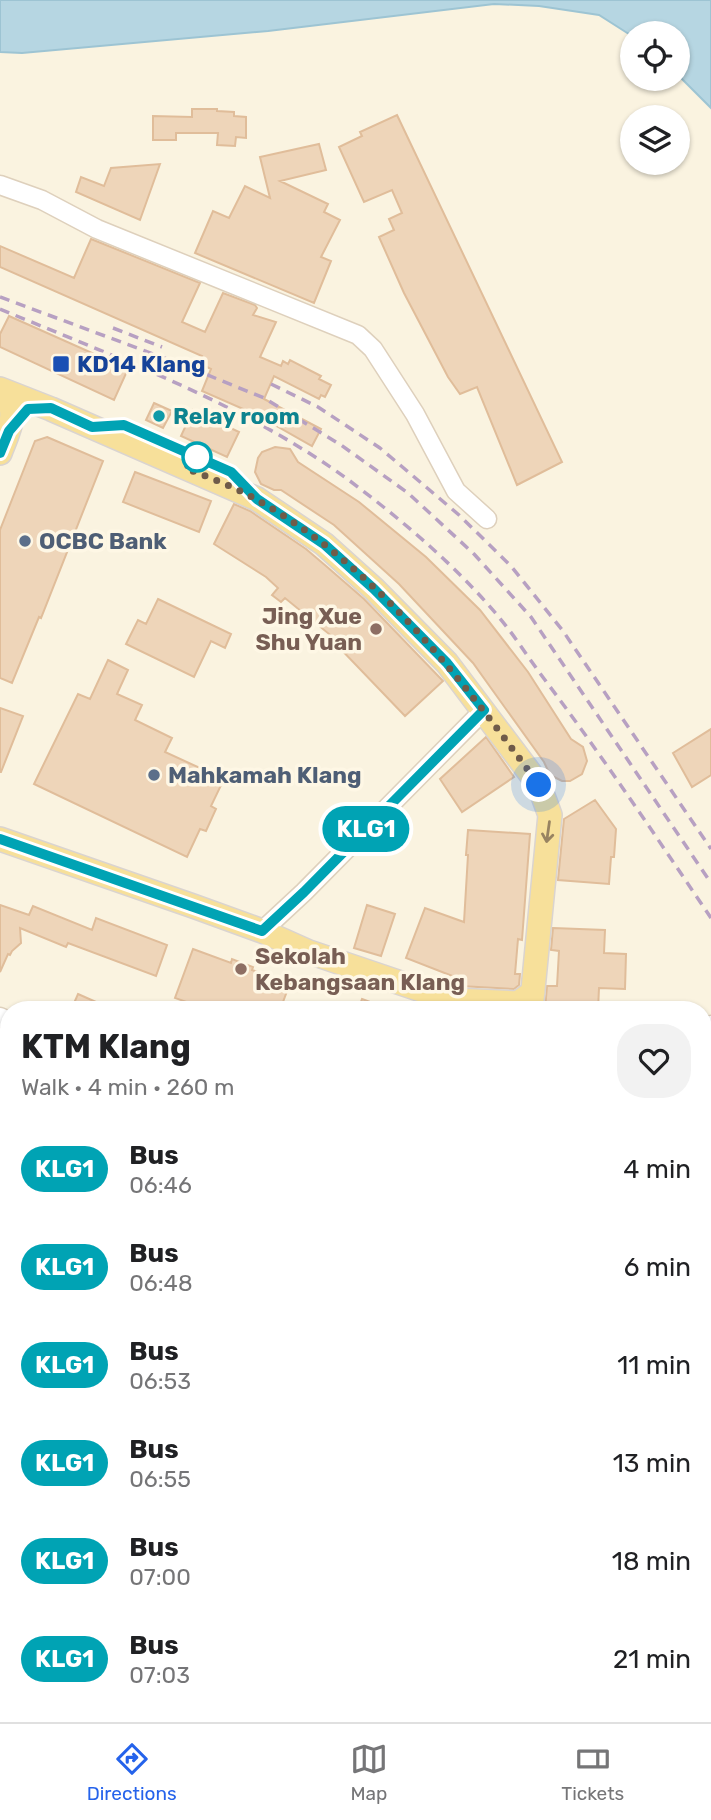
<!DOCTYPE html>
<meta charset="utf-8">
<style>
body{margin:0;font-family:Rubik,sans-serif;background:#f2f2f2;color:#202124;height:100vh;display:flex;flex-direction:column;font-size:26px;white-space:nowrap}
*{box-sizing:border-box;margin:0}
p{font-size:23px;color:#757577}
.icon{flex:none;width:38px;height:38px;fill:none;stroke:currentColor;stroke-width:2;stroke-linecap:round;stroke-linejoin:round}
.map{position:relative;flex:1;overflow:hidden}
.side{position:absolute;left:0px;top:1001px;width:712px;height:721px;display:flex;flex-direction:column;background:#fff;border-radius:28px 28px 0 0;box-shadow:0 2px 5px #0004}
.side>*{flex:none}
.badge{padding:0 14px;border-radius:23px;font-size:24px;line-height:46px}
.buttons{position:absolute;left:620px;top:21px;display:grid;gap:14px}
.buttons a{display:grid;place-items:center;width:70px;height:70px;border-radius:50%;background:#fff;box-shadow:0 2px 5px #0004;font-size:35px}
.you{position:absolute;width:35px;height:35px;margin:-18px;border:5px solid #fff;border-radius:50%;background:#1a73e8;box-shadow:0 0 0 10px #1a73e833}
.map>.badge{position:absolute;translate:-50% -50%;box-shadow:0 0 0 4px #fff}
.round{display:grid;place-items:center;flex:none;width:74px;height:74px;border-radius:28px;background:#f2f2f2}
.headline{display:flex;align-items:center;justify-content:space-between;height:119px;padding:0 21px}
h1{font-size:33px;font-weight:700;line-height:52px}
ul{padding:0;list-style:none}
li{display:flex;align-items:center;gap:21px;height:98px;padding:0 21px}
li div{flex:1}
li b{display:block;font-size:26px}
li em{font-style:normal}
li .badge{min-width:77px;font-weight:700;text-align:center}
.tabs{display:flex;justify-content:space-around;align-items:center;height:98px;border-top:2px solid #e0e0e0;background:#fff;font-size:19px;color:#757577}
.tabs a{display:grid;justify-items:center;gap:4px}
.tabs .on{color:#2563eb}
.map>svg:first-child{display:block}
</style>
<div class="map">
<svg width="711" height="1722" viewBox="0 0 711 1722">
<rect width="100%" height="100%" fill="#faf3e0"/>
<!-- green -->
<path fill="#cbe7c0" d="M0,1135L9,1138V1264L1,1281Z
M294,1713H310L312,1718L298,1722H281L279,1717Z"/>
<!-- water -->
<path fill="#b6d6e2" stroke="#9dc4d3" stroke-width="2" d="M0,0H711V108L677,74V33H632V36L599,15L539,6L494,4L268,31L22,53L0,52Z"/>
<!-- building -->
<path fill="#eed5b9" stroke="#e0bd9a" stroke-width="2" d="M192,109H217V111L234,112V116L246,117V138L236,137L235,146L217,145L218,133H176V140H153V116L192,117Z
M397,115L562,462L517,485L477,387L460,394L448,377L404,293L379,237L394,230L389,219L402,213L392,190L364,202L339,147L362,136L360,132Z
M319,144L326,170L280,181L328,204L324,212L340,220L321,257L331,261L314,303L195,253L213,211L229,218L245,186L270,198L260,157Z
M160,164L140,220L76,192L81,177L104,186L111,168Z
M91,239L200,283L182,322L205,332L223,293L255,305L257,308L253,315L276,322L260,357L281,366L283,361L288,364L290,360L321,376L319,379L331,385L325,397L321,395L319,399L274,376L264,399L321,429L312,446L257,415L202,391L211,369L199,363L202,356L0,267V246L74,278Z
M9,316L128,369L114,400L0,347V334Z
M154,403L172,411L163,428L146,420Z
M193,410L239,432L227,457L181,436Z
M47,437L103,461L41,618L39,617L12,683L0,678V530L35,441Z
M275,447L290,449L298,462L359,502L426,557L480,610L528,672L571,739L583,747L587,761L582,774L570,781H562L550,775L544,762L473,663L399,584L334,525L281,490H274L261,484L255,472L258,458L262,452Z
M135,472L211,501L199,532L123,502Z
M234,504L250,511L306,549L326,566L364,599L443,681L405,716L332,640L334,638L285,598L281,602L272,595L278,588L266,577L214,544Z
M158,599L231,634L225,648L211,641L194,677L126,644L138,620L146,624Z
M108,660L128,670L117,694L142,705L135,720L172,738L165,752L224,779L211,806L216,809L206,831L200,829L187,857L34,784L78,694L90,699Z
M0,708L23,716L1,772H0Z
M711,729V775L692,787L673,753Z
M486,737L514,777L462,812L440,779Z
M595,800L616,829L614,857H611L609,884L558,880L564,819Z
M468,830L530,834L522,940L518,939L515,974H520L519,985L514,989L460,986V979L406,958L425,908L464,922L468,855H466Z
M0,905L29,915L33,906L92,930L96,918L167,945L156,976L68,943L66,947L20,928L21,943L12,951L10,955L8,954L0,972Z
M367,905L395,914L381,956L354,948Z
M553,928L605,930L604,953L626,954L625,989L599,988L598,1010H545L547,986H557L559,951L551,950Z
M193,949L231,963L232,959L253,967L252,970L290,983L280,1010H209L175,998Z
M78,994L114,1010H71Z
M362,999L389,1009V1010H358Z"/>
<g fill="none" stroke-linecap="round" stroke-linejoin="round">
<!-- minor casing -->
<g stroke="#ded0bc" stroke-width="21">
<path id="minor" d="M0,185L42,200L97,229L358,335L373,349L415,414L456,491L487,519
M262,931L304,892L484,710
M0,1017L9,1021
M704,1027L711,1025
M704,1077L711,1079
M704,1249L711,1260
M704,1307L711,1300
M704,1463L711,1467
M704,1611L711,1613"/>
</g>
<!-- major casing -->
<g stroke="#dad4d0" stroke-width="26">
<path id="major" d="M0,389L51,409L257,499L324,544L374,589L447,663L539,785L550,815L531,1010
M0,391C22,408 8,432 0,453
M0,839L193,906L262,931L309,952L448,999L470,1010
M453,1000L518,1003L533,992
M376,1722L378,1713"/>
</g>
<!-- minor -->
<use href="#minor" stroke="#fff" stroke-width="18"/>
<!-- major -->
<use href="#major" stroke="#f7e09a" stroke-width="23"/>
<!-- rail -->
<path stroke="#b7a0c2" stroke-width="3.5" stroke-dasharray="10 7" stroke-linecap="butt" d="M0,297L183,365L264,398L341,445L408,493L474,554L531,617L711,883
M0,309C117,358 247,405 350,481C403,521 455,565 498,616C515,636 529,659 545,680C603,757 657,838 711,918
M113,328L162,347
M271,384L318,407L380,448L459,515L511,566L563,631L711,849"/>
</g>
<!-- one-way arrows -->
<defs><path id="oneway-shaft" d="M-6 0H5M1.5-3L5.5 0L1.5 3" fill="none" stroke-width="1.6" stroke-linecap="round" stroke-linejoin="round" transform="scale(1.75)"/></defs>
<use stroke="#988361" href="#oneway-shaft" transform="translate(548 832) rotate(98)"/>
<g fill="none" stroke-linecap="round" stroke-linejoin="round">
<!-- line casing -->
<g stroke="#fff" stroke-width="16">
<path id="line" d="M0,453L9,431L28,409L51,408L92,427L124,425L231,472L257,499L324,544L374,589L447,663L484,710L304,892L262,931L0,839"/>
</g>
<!-- line -->
<use href="#line" stroke="#00a3b4" stroke-width="10"/>
<!-- walk -->
<path stroke="#6f5b49" stroke-width="7" stroke-dasharray="0 12.6" d="M197,457L185,468C210,478 236,487 259,501C376,567 461,678 539,785"/>
</g>
<!-- markers -->
<rect fill="#1a4fb4" stroke="#fef7e5" stroke-width="2.5" x="52" y="355" width="18" height="18" rx="3.5"/>
<circle fill="#0f9aa8" stroke="#fef7e5" stroke-width="2.5" cx="159" cy="416" r="7"/>
<circle fill="#fff" stroke="#00a3b4" stroke-width="3.5" cx="197" cy="457" r="14"/>
<g fill="#5c6f8a" stroke="#fef7e5" stroke-width="2.5">
<circle cx="25" cy="541" r="7"/>
<circle cx="154" cy="775" r="7"/>
</g>
<g fill="#8d6e63" stroke="#fef7e5" stroke-width="2.5">
<circle cx="376" cy="629" r="7"/>
<circle cx="241" cy="969" r="7"/>
</g>
<g text-anchor="middle" dominant-baseline="central" stroke-width="7" stroke-linejoin="round" paint-order="stroke">
<!-- transit labels -->
<g font-size="23" font-weight="bold" fill="#164399" stroke="#fef7e5" text-anchor="start">
<text x="77" y="364">KD14 Klang</text>
</g>
<!-- culture labels -->
<g font-size="23" font-weight="bold" fill="#0d838f" stroke="#fef7e5" text-anchor="start">
<text x="173" y="416">Relay room</text>
</g>
<!-- service labels -->
<g font-size="23" font-weight="bold" fill="#4e5e75" stroke="#fef7e5" text-anchor="start">
<text x="39" y="541">OCBC Bank</text>
<text x="168" y="775">Mahkamah Klang</text>
</g>
<!-- education labels -->
<g font-size="23" font-weight="bold" fill="#785e54" stroke="#fef7e5" text-anchor="end">
<text x="362" y="616">Jing Xue<tspan x="362" dy="26">Shu Yuan</tspan></text>
<text x="255" y="956" text-anchor="start">Sekolah<tspan x="255" dy="26">Kebangsaan Klang</tspan></text>
</g>
</g>
</svg>
<div class="buttons">
<a><svg class="icon" aria-label="locate" viewBox="0 0 24 24"><circle cx="12" cy="12" r="6"/><path d="M12 2v4M12 18v4M2 12h4M18 12h4"/></svg></a>
<a><svg class="icon" aria-label="layers" viewBox="0 0 24 24"><path d="M12 4l9 5-9 5-9-5zM3 14l9 5 9-5"/></svg></a>
</div>
<div class="you" style="left:539px;top:785px"></div>
<b class="badge" style="left:366px;top:829px;background:#00a3b4;color:#fff">KLG1</b>
<section class="side">
<div class="headline"><div><h1>KTM Klang</h1><p>Walk · 4 min · 260 m</p></div><a class="round"><svg class="icon" aria-label="heart" viewBox="0 0 24 24"><path d="M12 20l-8-8c-3-5 5-10 8-4 3-6 11-1 8 4z"/></svg></a></div>
<ul>
<li><span class="badge" style="background:#00a3b4;color:#fff">KLG1</span><div><b>Bus</b><p>06:46</p></div><em>4 min</em></li>
<li><span class="badge" style="background:#00a3b4;color:#fff">KLG1</span><div><b>Bus</b><p>06:48</p></div><em>6 min</em></li>
<li><span class="badge" style="background:#00a3b4;color:#fff">KLG1</span><div><b>Bus</b><p>06:53</p></div><em>11 min</em></li>
<li><span class="badge" style="background:#00a3b4;color:#fff">KLG1</span><div><b>Bus</b><p>06:55</p></div><em>13 min</em></li>
<li><span class="badge" style="background:#00a3b4;color:#fff">KLG1</span><div><b>Bus</b><p>07:00</p></div><em>18 min</em></li>
<li><span class="badge" style="background:#00a3b4;color:#fff">KLG1</span><div><b>Bus</b><p>07:03</p></div><em>21 min</em></li>
</ul>
</section>
</div>
<nav class="tabs">
<a class="on"><svg class="icon" aria-label="directions" viewBox="0 0 24 24"><path d="M12 3l9 9-9 9-9-9zM9 14v-3h6M13 9l2 2-2 2"/></svg>Directions</a>
<a><svg class="icon" aria-label="map" viewBox="0 0 24 24"><path d="M3 6l6-2 6 2 6-2v14l-6 2-6-2-6 2zM9 4v14M15 6v14"/></svg>Map</a>
<a><svg class="icon" aria-label="tickets" viewBox="0 0 24 24"><path d="M3 7h18v10H3zM15 7v10"/></svg>Tickets</a>
</nav>
